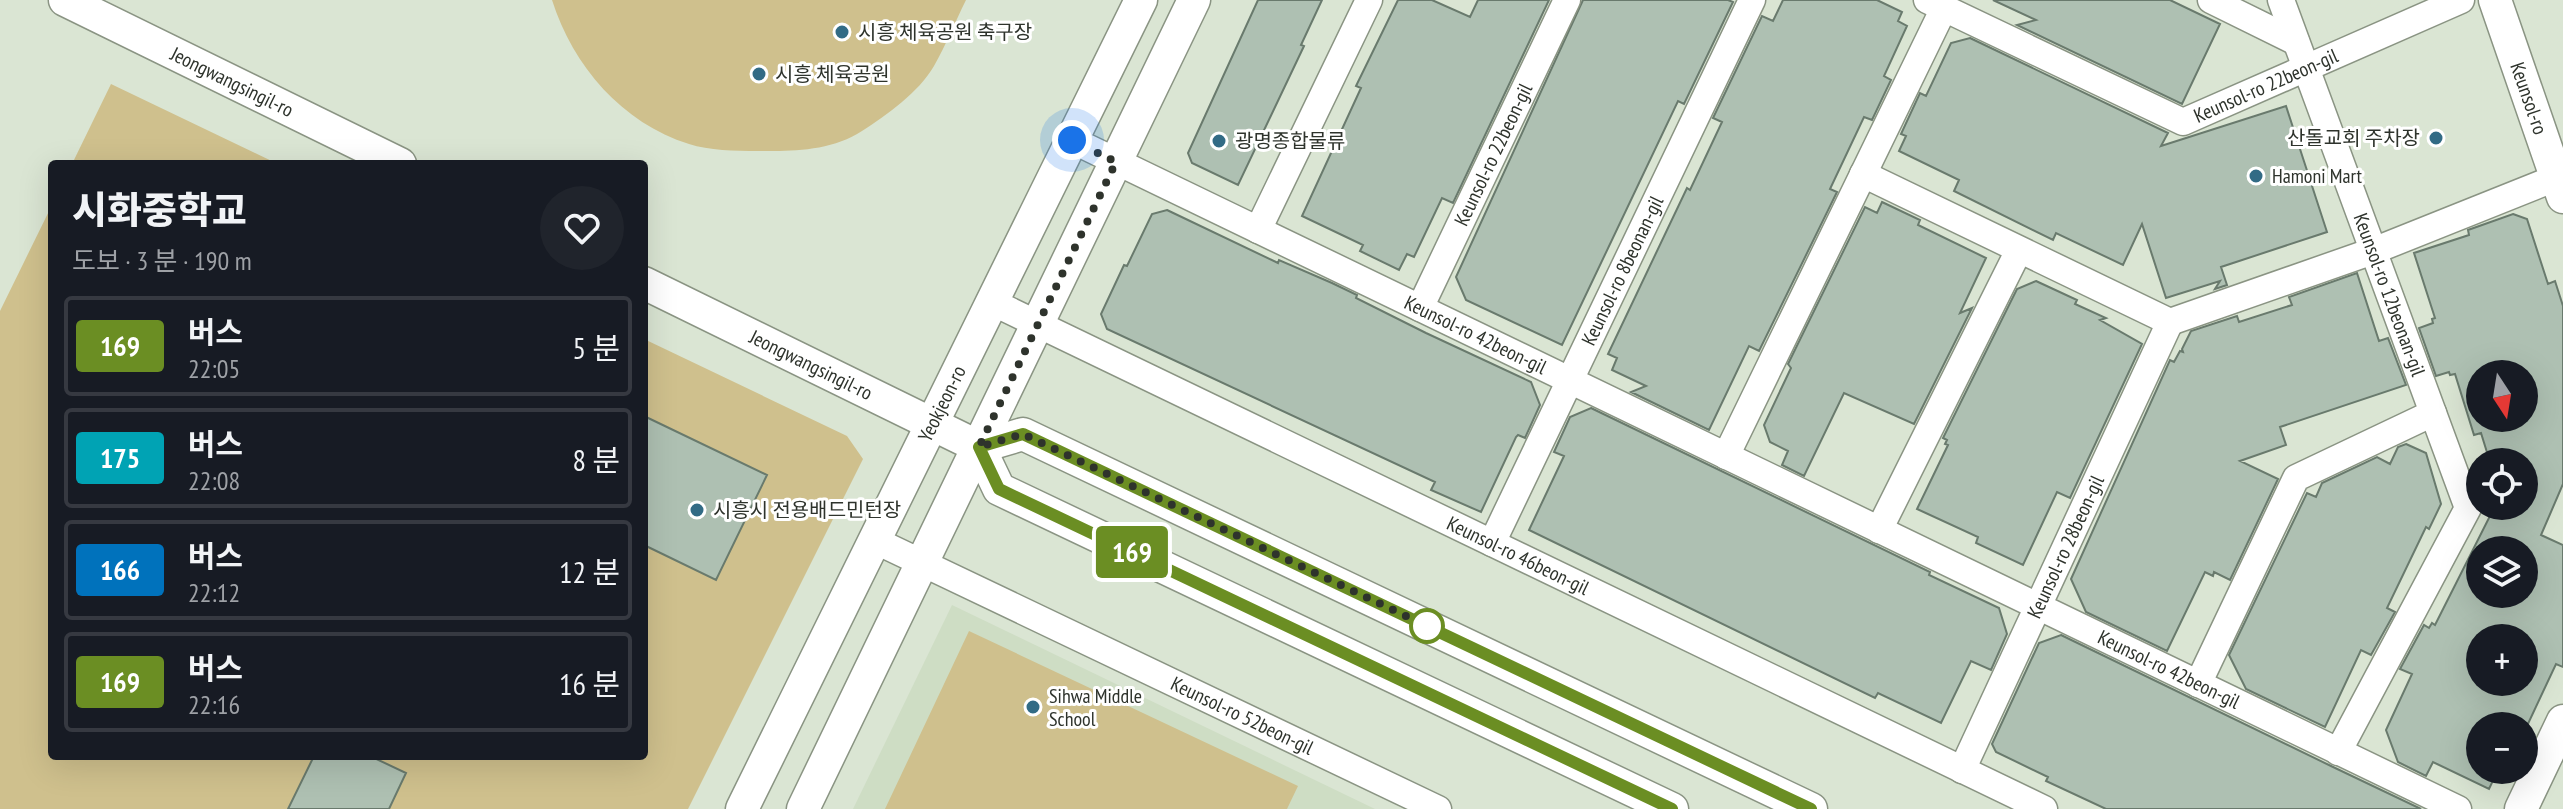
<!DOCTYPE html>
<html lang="ko">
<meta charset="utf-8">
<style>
body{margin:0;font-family:"PT Sans Narrow","Noto Sans KR",sans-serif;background:#20242c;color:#f1f3f6;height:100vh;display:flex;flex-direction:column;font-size:30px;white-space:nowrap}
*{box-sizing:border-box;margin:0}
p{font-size:26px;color:#9ea1a6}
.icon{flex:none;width:44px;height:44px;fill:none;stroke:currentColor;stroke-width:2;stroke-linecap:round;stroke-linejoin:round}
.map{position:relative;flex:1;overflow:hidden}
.panel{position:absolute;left:48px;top:160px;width:600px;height:600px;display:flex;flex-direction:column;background:#171b24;border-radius:8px;box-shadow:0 8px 32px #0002}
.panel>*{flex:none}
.badge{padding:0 16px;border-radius:6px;font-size:28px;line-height:52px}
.needle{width:52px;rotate:168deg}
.controls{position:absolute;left:2466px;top:360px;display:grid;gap:16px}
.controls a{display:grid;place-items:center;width:72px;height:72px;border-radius:50%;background:#171b24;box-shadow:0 8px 32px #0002;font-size:40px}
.you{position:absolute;width:40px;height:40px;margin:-20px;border:6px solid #fff;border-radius:50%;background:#1a73e8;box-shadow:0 0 0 12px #1a73e833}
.map>.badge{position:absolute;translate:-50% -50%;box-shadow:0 0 0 4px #fff}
.round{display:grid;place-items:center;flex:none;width:84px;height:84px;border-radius:42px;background:#20242c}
.overview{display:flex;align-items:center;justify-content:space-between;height:136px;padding:0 24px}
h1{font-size:38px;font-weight:800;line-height:60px}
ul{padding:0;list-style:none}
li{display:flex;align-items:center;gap:24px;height:100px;margin:0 16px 12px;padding:0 8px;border:4px solid #363941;border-radius:8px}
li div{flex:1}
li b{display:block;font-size:30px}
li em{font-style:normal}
li .badge{min-width:88px;font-weight:700;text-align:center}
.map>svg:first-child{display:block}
</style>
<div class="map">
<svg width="2563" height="809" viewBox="0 0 2563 809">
<rect width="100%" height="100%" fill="#dae5d3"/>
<!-- built -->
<path fill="#ceddc4" d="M952,605L1375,809H853Z"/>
<!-- green -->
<path fill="#cfc08d" d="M552,0H966C955,22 946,45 934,66C919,92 887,115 862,131C836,148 803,151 774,151C748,151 714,152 689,144C622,123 573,66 552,0Z
M111,84L278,164H72Z
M52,205V756H644V339L847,436L863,459L688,809H0V311Z
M969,631L1298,786L1287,809H885Z"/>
<!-- building -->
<path fill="#aec0b2" stroke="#697a6d" stroke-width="2" fill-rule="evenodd" d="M1258,0H1322L1301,45L1304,46L1238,185L1192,163L1188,153Z
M1398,0H1432L1470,17L1478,0H1549L1453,203L1442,198L1414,257L1407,254L1399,270L1360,251L1363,245L1302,216L1361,88L1356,86Z
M1583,0H1728L1733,2L1684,104L1678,101L1562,345L1466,300L1456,277Z
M1783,0H1877L1902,12L1898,21L1907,26L1884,76L1891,80L1872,120L1864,117L1830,189L1837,192L1759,351L1749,346L1709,430L1631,392L1646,386L1612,370L1617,358L1608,354L1687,188L1690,190L1722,122L1713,118L1762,16L1773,21Z
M1993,0H2170L2220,24L2182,104L2017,25L2036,20Z
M1970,38L2168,133L2161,146L2286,106L2327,232L2221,267L2227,285L2215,289L2220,281L2166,298L2142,224L2123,265L2056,233L2053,240L1954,191L1959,180L1899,151L1906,136L1901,134L1920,93L1926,96L1951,43Z
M1882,202L1920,220L1918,225L1986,258L1960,313L1972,308L1914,424L1844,393L1804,476L1782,465L1788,451L1770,442L1764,425L1791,368L1788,364L1865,207L1877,213Z
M1167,210L1278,263L1279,260L1332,283L1357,295L1356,298L1426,333L1531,382L1540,405L1525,438L1518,435L1516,437L1481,512L1431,490L1435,482L1107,329L1101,314L1124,265L1127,266L1152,214Z
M2513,214L2527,219L2548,284L2555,281L2563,306V484L2541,535L2563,545V667L2556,664L2527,726L2520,723L2518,726H2480V770H2498L2489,789L2433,762L2426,776L2398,762L2386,730L2412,674L2400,669L2424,625L2429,628L2432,623L2435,625L2495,506H2524V462H2490L2481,433L2474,435L2455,374L2450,375L2449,372L2436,376L2419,328L2433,323L2432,319L2435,318L2414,253L2469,235L2468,230ZM2480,374H2524V418H2480ZM2480,550H2524V594H2480ZM2480,638H2524V682H2480Z
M2357,273L2379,341L2388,338L2406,385L2280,427L2286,445L2240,461L2278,479L2230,580L2214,572L2213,576L2205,572L2167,651L2086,612L2071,579L2170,360L2174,362L2180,351L2183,352L2182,349L2191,331L2237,316L2239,322L2292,305L2289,297Z
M2036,281L2077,300L2075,304L2106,318L2100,320L2142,344L2070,498L2057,492L2023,565L1976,543L1978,537L1917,509L1948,445L1945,444L1947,440L1943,438L2017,289Z
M1591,408L1930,572L1929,575L1999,608L2007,634L1991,670L1971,661L1941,723L1878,693L1875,698L1529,530L1564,456L1554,452L1570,417Z
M644,416L767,475L716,580L644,545Z
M2406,444L2426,453L2441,504L2429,529L2426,527L2387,608L2395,612L2371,655L2361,650L2325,727L2246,689L2229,655L2307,493L2316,497L2322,483L2377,457L2390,464L2398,447Z
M2061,635L2331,766L2421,809H2106L2046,781L2048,777L1996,752L1992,744L2039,643Z
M314,756H370L406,773L389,809H288Z"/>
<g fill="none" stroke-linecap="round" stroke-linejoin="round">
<!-- minor casing -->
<g stroke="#8a9483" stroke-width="29">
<g id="minor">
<path id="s1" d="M1927,0L2183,122L2461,0"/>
<path d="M2211,0L2296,42"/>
<path id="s2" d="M2281,0L2468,508L2338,752"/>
<path id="s3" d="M1072,140L2458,809"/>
<path d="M1863,174L2170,322L2373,251L2563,175"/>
<path d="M1258,230L1369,0"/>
<path id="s4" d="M992,302L2044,809"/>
<path id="s5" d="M1420,308L1567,0"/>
<path d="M1726,456L1944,8"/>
<path d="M1879,530L2019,250"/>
<path id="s6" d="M874,540L1438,809"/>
<path id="s7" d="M1492,543L1752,0"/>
<path d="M2198,684L2296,478L2433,413"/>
<path id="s8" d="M1962,770L2170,322"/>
</g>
</g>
<!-- tertiary casing -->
<g stroke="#8a9483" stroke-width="35">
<g id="tertiary">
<path id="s9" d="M65,0L400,164"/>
<path id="s10" d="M2495,0L2563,197"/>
<path id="s11" d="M644,283L979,447L999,489L1672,809"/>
<path d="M979,447L1023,434L1811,809"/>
<path id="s12" d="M742,809L1141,0"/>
<path d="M803,809L1194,0"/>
<path d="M2521,809L2563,721"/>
</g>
</g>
<!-- minor -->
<use href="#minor" stroke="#fff" stroke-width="26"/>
<!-- tertiary -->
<use href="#tertiary" stroke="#fff" stroke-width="32"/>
</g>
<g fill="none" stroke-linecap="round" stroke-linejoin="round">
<!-- line casing -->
<g stroke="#fff" stroke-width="18">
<path id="line" d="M1672,809L999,489L979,447L1023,434L1811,809"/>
</g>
<!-- line -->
<use href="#line" stroke="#6b8e23" stroke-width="12"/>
<!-- walk -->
<path stroke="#2e332c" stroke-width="8" stroke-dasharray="0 14.4" d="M1072,140L1116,162L979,447L1023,434L1427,626"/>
</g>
<!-- markers -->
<g fill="#326b85" stroke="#fff" stroke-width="3">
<circle cx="842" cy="32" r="8"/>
<circle cx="759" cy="74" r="8"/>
<circle cx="2436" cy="138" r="8"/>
<circle cx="1219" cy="141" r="8"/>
<circle cx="2256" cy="176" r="8"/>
<circle cx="697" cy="510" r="8"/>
<circle cx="1033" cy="707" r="8"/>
</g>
<circle fill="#fff" stroke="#6b8e23" stroke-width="4" cx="1427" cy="626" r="16"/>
<g text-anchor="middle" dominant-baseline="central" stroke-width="6" stroke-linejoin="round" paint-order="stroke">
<!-- poi labels -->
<g font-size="20" fill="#2e332c" stroke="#fff" text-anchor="start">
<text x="858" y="32">시흥 체육공원 축구장</text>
<text x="775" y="74">시흥 체육공원</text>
<text x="2420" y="138" text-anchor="end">산돌교회 주차장</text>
<text x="1235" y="141">광명종합물류</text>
<text x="2272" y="176">Hamoni Mart</text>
<text x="713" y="510">시흥시 전용배드민턴장</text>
<text x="1049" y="696">Sihwa Middle<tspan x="1049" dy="23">School</tspan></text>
</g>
<!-- street labels -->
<g font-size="20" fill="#2e332c" stroke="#fff">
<text stroke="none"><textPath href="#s9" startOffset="186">Jeongwangsingil-ro</textPath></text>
<text stroke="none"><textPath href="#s1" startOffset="374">Keunsol-ro 22beon-gil</textPath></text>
<text stroke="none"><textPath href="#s10" startOffset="104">Keunsol-ro</textPath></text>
<text stroke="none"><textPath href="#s5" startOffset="170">Keunsol-ro 22beon-gil</textPath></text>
<text stroke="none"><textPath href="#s7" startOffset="302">Keunsol-ro 8beonan-gil</textPath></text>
<text stroke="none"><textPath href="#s2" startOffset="314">Keunsol-ro 12beonan-gil</textPath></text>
<text stroke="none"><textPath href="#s3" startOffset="448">Keunsol-ro 42beon-gil</textPath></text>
<text stroke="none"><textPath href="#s11" startOffset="186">Jeongwangsingil-ro</textPath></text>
<text stroke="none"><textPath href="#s12" startOffset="452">Yeokjeon-ro</textPath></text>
<text stroke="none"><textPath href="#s8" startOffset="246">Keunsol-ro 28beon-gil</textPath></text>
<text stroke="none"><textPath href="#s4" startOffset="584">Keunsol-ro 46beon-gil</textPath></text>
<text stroke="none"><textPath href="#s3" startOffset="1218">Keunsol-ro 42beon-gil</textPath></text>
<text stroke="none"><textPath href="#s6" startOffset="408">Keunsol-ro 52beon-gil</textPath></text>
</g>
</g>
</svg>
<div class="controls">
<a><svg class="needle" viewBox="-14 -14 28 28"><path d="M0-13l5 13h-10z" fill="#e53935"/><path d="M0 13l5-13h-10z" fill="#9ea1a6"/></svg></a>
<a><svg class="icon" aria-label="locate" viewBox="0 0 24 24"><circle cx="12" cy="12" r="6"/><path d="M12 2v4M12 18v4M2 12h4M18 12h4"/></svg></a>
<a><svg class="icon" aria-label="layers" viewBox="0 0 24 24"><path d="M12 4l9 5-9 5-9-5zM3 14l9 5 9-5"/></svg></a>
<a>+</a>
<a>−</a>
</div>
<div class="you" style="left:1072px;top:140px"></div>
<b class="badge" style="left:1132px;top:552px;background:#6b8e23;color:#fff">169</b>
<section class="panel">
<div class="overview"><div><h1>시화중학교</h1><p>도보 · 3 분 · 190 m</p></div><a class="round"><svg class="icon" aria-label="heart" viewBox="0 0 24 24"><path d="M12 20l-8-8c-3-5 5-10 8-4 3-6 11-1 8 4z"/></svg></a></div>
<ul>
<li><span class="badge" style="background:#6b8e23;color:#fff">169</span><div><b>버스</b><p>22:05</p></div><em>5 분</em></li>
<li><span class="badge" style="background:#00a3b4;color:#fff">175</span><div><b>버스</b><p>22:08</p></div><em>8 분</em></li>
<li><span class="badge" style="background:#0072bc;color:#fff">166</span><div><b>버스</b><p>22:12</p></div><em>12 분</em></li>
<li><span class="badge" style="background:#6b8e23;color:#fff">169</span><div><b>버스</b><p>22:16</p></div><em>16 분</em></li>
</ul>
</section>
</div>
